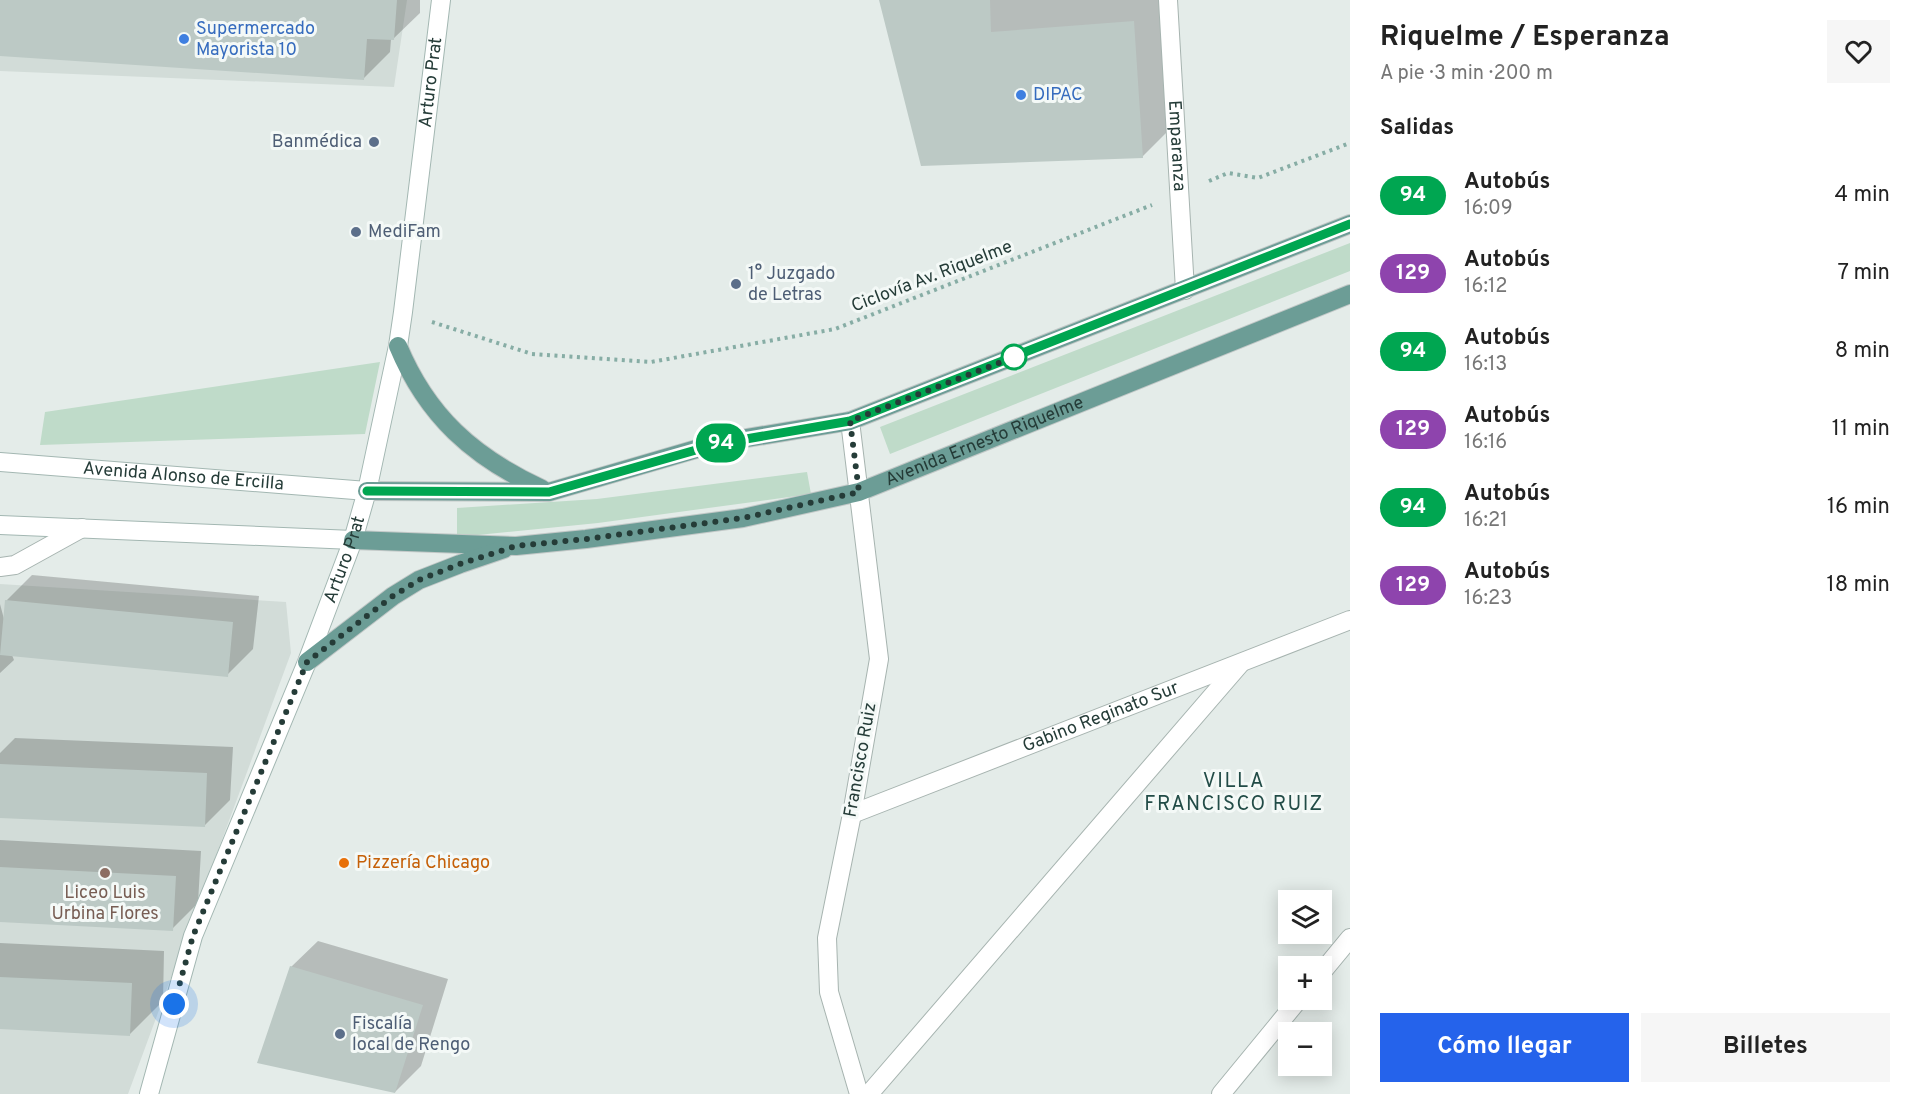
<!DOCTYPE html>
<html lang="es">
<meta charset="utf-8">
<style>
body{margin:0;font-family:Overpass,sans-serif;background:#f6f6f6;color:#222;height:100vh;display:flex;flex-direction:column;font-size:22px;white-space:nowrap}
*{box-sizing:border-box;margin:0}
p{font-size:20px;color:#767676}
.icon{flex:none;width:33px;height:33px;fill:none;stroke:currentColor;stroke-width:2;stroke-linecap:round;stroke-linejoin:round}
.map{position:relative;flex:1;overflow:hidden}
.panel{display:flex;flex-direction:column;background:#fff;width:570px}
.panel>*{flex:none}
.badge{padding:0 12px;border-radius:20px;font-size:21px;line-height:39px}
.buttons{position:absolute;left:1278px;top:890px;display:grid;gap:12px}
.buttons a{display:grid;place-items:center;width:54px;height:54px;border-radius:0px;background:#fff;box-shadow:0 3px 15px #0003;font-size:30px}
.you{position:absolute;width:30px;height:30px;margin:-15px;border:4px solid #fff;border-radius:50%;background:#1a73e8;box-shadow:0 0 0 9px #1a73e833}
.map>.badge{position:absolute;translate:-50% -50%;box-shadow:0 0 0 3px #fff}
h2{padding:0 30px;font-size:22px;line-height:54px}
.round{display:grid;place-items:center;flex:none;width:63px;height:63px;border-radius:0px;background:#f6f6f6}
.summary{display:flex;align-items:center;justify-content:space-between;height:102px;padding:0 30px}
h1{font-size:28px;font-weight:700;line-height:45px}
.primary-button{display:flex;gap:12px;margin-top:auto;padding:12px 30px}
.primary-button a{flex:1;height:69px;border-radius:0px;background:#2563eb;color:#fff;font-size:24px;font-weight:700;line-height:69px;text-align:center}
.primary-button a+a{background:#f6f6f6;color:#222}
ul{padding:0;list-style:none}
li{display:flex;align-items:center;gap:18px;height:78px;padding:0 30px}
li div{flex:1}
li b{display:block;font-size:22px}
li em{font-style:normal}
li .badge{min-width:66px;font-weight:700;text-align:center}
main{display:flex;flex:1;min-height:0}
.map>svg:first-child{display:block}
</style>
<main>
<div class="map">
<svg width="1350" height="1094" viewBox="0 0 1350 1094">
<rect width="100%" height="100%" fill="#e4ece9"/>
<!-- built -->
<path fill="#d2dcd8" d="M0,0H407L394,87L0,71Z
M0,584L286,602L291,653L128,1094H0Z"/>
<!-- green -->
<path fill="#bfdbc9" d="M1350,243V271L890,454L880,427Z
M380,362L365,434L40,445L45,412Z
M807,472L811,494L598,523L457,537V508L597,499Z"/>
<!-- shadow -->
<path fill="#0003" d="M0,0H420V13L393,39H391L390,52L364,78L0,54Z
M881,0H1167L1175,124L1142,157Z
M32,575L259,596L253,649L227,675L12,655L14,660L0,673V604L4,619L6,601Z
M15,738L233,747L230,800L204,826L0,817V753Z
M0,840L201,851L198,903L172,929L0,920Z
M318,941L448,979L421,1066L395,1092L291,967Z
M0,943L164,951L163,1001L130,1034L0,1028Z"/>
<!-- building -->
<path fill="#bcc9c5" d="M0,0H397L394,40L367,39L364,80L0,56Z
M879,0H990L991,32L1134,21L1143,158L921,166Z
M5,600L233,622L228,677L0,655Z
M0,764L207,773L205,827L0,818Z
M0,867L176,876L173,931L0,922Z
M290,966L423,1005L395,1093L257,1063Z
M0,977L132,983L130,1036L0,1029Z"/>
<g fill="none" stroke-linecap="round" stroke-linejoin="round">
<!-- lane casing -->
<g stroke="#a7b4b0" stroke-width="20">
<path id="lane" d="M0,567L15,565L82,528"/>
</g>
<!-- street casing -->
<g stroke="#a7b4b0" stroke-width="20">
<g id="street">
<path id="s1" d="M1168,0L1185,290"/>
<path d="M850,421L879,659L852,814L827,938L829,992L859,1094"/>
<path id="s2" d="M852,814L1350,620"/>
<path d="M1322,972L1350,938"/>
<path d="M869,1094L1240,664"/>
<path d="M1221,1094L1299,999"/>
</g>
</g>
<!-- secondary casing -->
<g stroke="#a3b7b2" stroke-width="20">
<g id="secondary">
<path id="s3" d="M0,462L367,491"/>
<path d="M0,525L353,540"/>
<path id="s4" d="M149,1094L193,936L307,662L353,540L367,491L398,346L403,312L441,0"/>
</g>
</g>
<!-- primary casing -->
<g stroke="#c2c8c7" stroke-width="20">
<g id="primary">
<path d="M398,346C427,416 473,457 542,489"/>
<path d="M367,491L549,492L717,443L850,421L1350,224"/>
<path id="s5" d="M353,540L516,546L586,539L743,518L859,492L1350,294"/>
<path d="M307,662L393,596L419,580L460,564L504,549"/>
</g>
</g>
<!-- path -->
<path stroke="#87ada5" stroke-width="4" stroke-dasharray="3 4.5" stroke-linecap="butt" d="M1209,181L1228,173L1258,178L1350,143
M432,322L532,354L651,362L835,329L1152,205"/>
<!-- lane -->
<use href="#lane" stroke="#fff" stroke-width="18"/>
<!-- street -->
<use href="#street" stroke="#fff" stroke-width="18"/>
<!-- secondary -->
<use href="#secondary" stroke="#fff" stroke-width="18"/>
<!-- primary -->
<use href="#primary" stroke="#6c9d96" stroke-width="18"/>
</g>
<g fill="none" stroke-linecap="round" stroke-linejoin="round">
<!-- line casing -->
<g stroke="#fff" stroke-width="14">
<path id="line" d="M367,491L549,492L717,444L850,421L1350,224"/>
</g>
<!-- line -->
<use href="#line" stroke="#00a651" stroke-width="9"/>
<!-- walk -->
<path stroke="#253c38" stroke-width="6" stroke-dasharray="0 10.8" d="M174,1004L193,936L307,662L393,596L419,580L460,564L516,546L586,539L743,518L859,492L850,421L1014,357"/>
</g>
<!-- markers -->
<g fill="#3f7fe0" stroke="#f4f9f7" stroke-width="2">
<circle cx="184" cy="39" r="6"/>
<circle cx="1021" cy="95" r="6"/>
</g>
<g fill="#5c6f8a" stroke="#f4f9f7" stroke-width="2">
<circle cx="374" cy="142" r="6"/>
<circle cx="356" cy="232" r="6"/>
<circle cx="736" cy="284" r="6"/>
<circle cx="340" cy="1034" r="6"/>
</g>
<circle fill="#fff" stroke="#00a651" stroke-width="3" cx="1014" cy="357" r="12"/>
<circle fill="#e8710a" stroke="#f4f9f7" stroke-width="2" cx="344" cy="863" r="6"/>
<circle fill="#8d6e63" stroke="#f4f9f7" stroke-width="2" cx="105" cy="873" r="6"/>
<g text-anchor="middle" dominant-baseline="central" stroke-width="6" stroke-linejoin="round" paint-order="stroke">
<!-- shop labels -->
<g font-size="18" fill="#366cbe" stroke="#f4f9f7" text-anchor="start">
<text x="196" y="29">Supermercado<tspan x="196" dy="21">Mayorista 10</tspan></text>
<text x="1033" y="95">DIPAC</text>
</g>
<!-- street labels -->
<g font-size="18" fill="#253c38" stroke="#f4f9f7">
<text stroke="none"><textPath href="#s4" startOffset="1056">Arturo Prat</textPath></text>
<text stroke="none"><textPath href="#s1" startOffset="146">Emparanza</textPath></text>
<text transform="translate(932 277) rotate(-21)">Ciclovía Av. Riquelme</text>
<text stroke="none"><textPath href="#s5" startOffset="646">Avenida Ernesto Riquelme</textPath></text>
<text stroke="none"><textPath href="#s3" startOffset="184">Avenida Alonso de Ercilla</textPath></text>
<text stroke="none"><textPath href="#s4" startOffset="570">Arturo Prat</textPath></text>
<text stroke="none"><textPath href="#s2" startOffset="267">Gabino Reginato Sur</textPath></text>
<text transform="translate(861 760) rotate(-80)">Francisco Ruiz</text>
</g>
<!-- service labels -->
<g font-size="18" fill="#4e5e75" stroke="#f4f9f7" text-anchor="start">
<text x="362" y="142" text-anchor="end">Banmédica</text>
<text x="368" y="232">MediFam</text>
<text x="748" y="274">1° Juzgado<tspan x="748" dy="21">de Letras</tspan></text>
<text x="352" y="1024">Fiscalía<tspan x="352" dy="21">local de Rengo</tspan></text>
</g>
<!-- food labels -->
<g font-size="18" fill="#c56008" stroke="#f4f9f7" text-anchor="start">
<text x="356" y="863">Pizzería Chicago</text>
</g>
<!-- education labels -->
<g font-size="18" fill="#785e54" stroke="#f4f9f7">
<text x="105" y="893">Liceo Luis<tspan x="105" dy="21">Urbina Flores</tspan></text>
</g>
<!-- neighbourhood labels -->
<g font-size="20" letter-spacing="1.5" fill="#224c47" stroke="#f4f9f7">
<text x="1234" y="782">VILLA<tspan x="1234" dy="23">FRANCISCO RUIZ</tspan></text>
</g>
</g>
</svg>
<div class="buttons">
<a><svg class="icon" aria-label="layers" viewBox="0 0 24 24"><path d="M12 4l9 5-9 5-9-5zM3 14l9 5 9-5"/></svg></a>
<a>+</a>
<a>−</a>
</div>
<div class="you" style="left:174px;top:1004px"></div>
<b class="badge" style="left:721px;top:443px;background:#00a651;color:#fff">94</b>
</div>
<section class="panel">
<div class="summary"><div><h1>Riquelme / Esperanza</h1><p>A pie · 3 min · 200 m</p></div><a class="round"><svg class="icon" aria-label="heart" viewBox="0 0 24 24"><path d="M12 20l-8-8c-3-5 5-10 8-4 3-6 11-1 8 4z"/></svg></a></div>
<h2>Salidas</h2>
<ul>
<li><span class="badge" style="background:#00a651;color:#fff">94</span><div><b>Autobús</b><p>16:09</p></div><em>4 min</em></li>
<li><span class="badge" style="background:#8e44ad;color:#fff">129</span><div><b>Autobús</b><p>16:12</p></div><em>7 min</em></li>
<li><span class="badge" style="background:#00a651;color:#fff">94</span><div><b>Autobús</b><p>16:13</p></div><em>8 min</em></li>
<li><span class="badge" style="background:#8e44ad;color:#fff">129</span><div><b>Autobús</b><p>16:16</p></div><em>11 min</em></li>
<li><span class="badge" style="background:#00a651;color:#fff">94</span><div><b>Autobús</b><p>16:21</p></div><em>16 min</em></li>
<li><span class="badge" style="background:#8e44ad;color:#fff">129</span><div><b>Autobús</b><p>16:23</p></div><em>18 min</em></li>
</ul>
<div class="primary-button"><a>Cómo llegar</a><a>Billetes</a></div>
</section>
</main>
